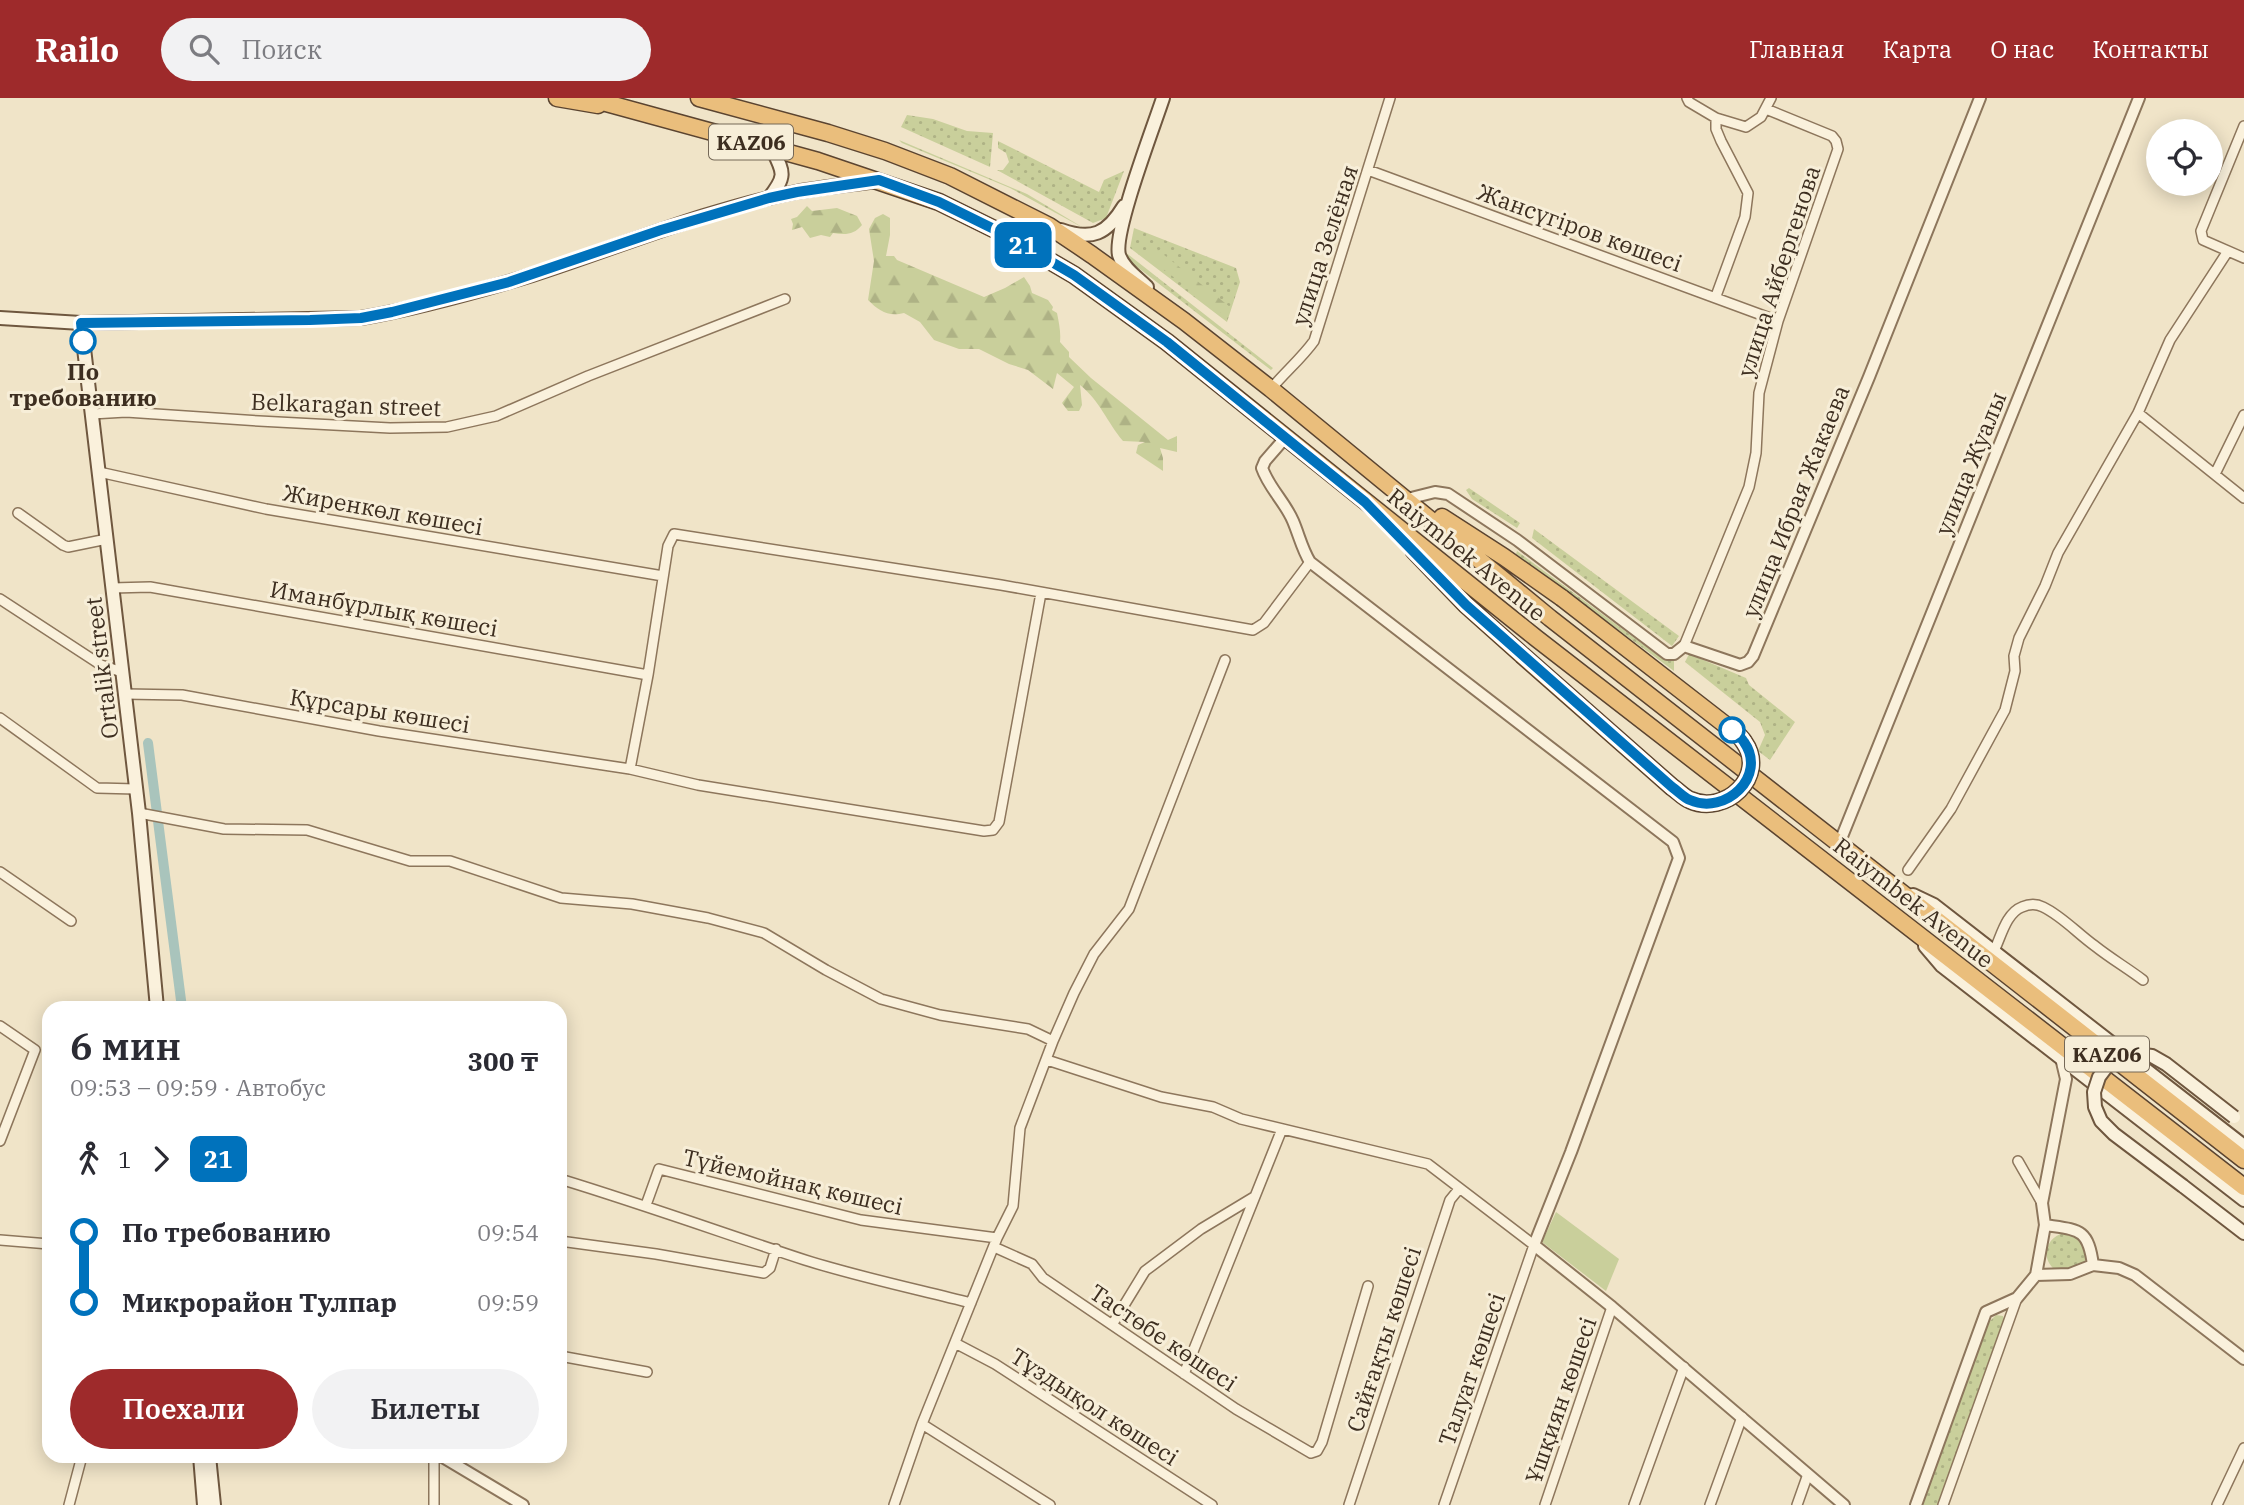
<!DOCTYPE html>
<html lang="ru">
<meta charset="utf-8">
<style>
body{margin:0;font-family:"IBM Plex Serif",serif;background:#f2f2f3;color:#2b2b33;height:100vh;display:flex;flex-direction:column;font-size:26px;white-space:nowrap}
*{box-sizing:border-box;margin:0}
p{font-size:23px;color:#7c7c81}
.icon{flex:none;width:38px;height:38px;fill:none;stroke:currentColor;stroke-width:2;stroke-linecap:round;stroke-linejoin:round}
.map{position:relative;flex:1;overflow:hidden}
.details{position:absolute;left:42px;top:903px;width:525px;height:462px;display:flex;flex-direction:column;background:#fff;border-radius:21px;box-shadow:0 4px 18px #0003}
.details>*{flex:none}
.badge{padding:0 14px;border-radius:10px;font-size:24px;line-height:46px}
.controls{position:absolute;left:2146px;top:21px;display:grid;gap:14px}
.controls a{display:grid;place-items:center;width:77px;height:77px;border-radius:50%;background:#fff;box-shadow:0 4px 18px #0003;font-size:35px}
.map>.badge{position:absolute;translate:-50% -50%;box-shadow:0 0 0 4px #fff}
.legs{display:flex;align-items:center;gap:10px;height:77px;padding:0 28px;font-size:23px}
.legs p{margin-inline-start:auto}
.head{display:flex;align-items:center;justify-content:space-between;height:119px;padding:0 28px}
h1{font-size:38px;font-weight:600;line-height:52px}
.button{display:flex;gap:14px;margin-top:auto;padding:14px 28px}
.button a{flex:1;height:80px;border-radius:42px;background:#9e2a2b;color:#fff;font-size:28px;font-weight:600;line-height:80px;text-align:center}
.button a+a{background:#f2f2f3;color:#2b2b33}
ul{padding:0 28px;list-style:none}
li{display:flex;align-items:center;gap:24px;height:70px;font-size:26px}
li i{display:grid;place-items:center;width:10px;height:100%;margin:0 9px;background:currentColor}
li i::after{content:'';width:18px;height:18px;margin:-9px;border:5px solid;border-radius:50%;background:#fff}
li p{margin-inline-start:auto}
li:first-child i{background:linear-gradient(#0000 50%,currentColor 0)}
li:last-child i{background:linear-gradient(currentColor 50%,#0000 0)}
header{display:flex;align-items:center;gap:42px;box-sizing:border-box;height:98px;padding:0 35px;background:#9e2a2b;color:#fff}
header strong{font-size:33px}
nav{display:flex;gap:38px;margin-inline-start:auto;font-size:24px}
.search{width:490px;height:63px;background:#f2f2f3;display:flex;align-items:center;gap:18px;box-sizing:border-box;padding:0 24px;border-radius:38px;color:#7c7c81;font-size:26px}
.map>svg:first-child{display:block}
</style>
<header>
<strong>Railo</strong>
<div class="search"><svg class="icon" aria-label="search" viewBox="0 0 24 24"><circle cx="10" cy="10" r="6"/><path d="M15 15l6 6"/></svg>Поиск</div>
<nav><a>Главная</a><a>Карта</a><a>О нас</a><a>Контакты</a></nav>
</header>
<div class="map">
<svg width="2244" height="1407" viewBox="0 0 2244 1407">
<defs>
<pattern id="grass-dots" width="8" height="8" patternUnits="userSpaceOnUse" patternTransform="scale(1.75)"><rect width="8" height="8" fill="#c9cf9b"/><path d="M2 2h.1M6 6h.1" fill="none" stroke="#aeb285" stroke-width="1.8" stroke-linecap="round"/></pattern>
<pattern id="forest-firs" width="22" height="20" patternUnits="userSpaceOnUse" patternTransform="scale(1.75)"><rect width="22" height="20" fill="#c9cf9b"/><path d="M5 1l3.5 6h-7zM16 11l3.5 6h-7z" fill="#aeb285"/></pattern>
</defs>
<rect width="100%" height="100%" fill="#f0e4c8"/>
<!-- grass -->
<path fill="url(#grass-dots)" d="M907,17L933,21L967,33L993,35L990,69L901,29Z
M899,42L1027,96L1087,132L1010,90L902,45Z
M998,43L1099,94L1104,82L1124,73L1106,120L1093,125L997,72H1003L1009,64L1006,55L998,50Z
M1134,130L1236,170L1240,184L1227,224L1130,150Z
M1125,154L1134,161L1273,270L1271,272L1132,165Z
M1469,390L1520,425L1517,430L1472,401L1466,392Z
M1534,431L1679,538L1672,548L1532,440Z
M1517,453L1663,561L1674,563V573L1516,456Z
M1689,556L1746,580L1749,587L1795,624L1770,662L1758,653L1765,637L1760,624L1685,564Z
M2064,1135C2082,1136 2091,1152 2083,1168L2058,1174C2040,1163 2044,1140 2064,1135Z
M1996,1217L2003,1218L2005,1224L1937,1407H1923L1988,1225Z"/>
<!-- forest -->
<path fill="url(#forest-firs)" d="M807,108L812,113L837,110L857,118L862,127C854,137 845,137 833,135L830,139L821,137L810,140L802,129L792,132L793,126L791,121L797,119Z
M883,116L890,120V137L886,158H894L897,162L984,199L1005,190L1024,179L1030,188L1032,195L1048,202L1053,209L1052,212L1057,215C1059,225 1061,234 1060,244L1069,254V259L1091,280L1168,342L1177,338V354L1160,350L1163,360V373L1136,355L1138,347L1145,344L1123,343C1107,324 1100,303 1080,287L1082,307L1079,313H1068L1062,305L1074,289L1057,275L1053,291L1028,272L1009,266L979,251H959L934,242L920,224L904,215C888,219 879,213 868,202L874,163L869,131L875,120Z
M1154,149L1220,201L1230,209L1222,216L1150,161L1149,154Z"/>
<!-- park -->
<path fill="#c9cf9b" d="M1556,1114L1619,1161L1606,1193L1542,1144Z"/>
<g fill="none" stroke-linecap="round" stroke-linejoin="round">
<!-- canal -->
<path stroke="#a9c4bc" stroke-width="10" d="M148,645L182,910"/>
<!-- minor casing -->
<g stroke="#8d765c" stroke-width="12">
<path id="minor" d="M1687,0L1689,4L1716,20L1746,29L1761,19L1771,0
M2244,28L2201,133L2203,142L2244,160
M1368,72L1778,223
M1716,198L1745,119L1748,95L1721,43L1716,31V20
M1271,291C1285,274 1301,261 1314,243L1390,0
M2138,315L2244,400
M92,316L126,314L259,323L390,330L447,329L496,318L588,278L785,201
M99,374L266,411L663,478
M2215,376L2244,317
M18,415L63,447L68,449L107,441
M112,490L150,489L648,577
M0,501L101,567L122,574
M1684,548L1749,389L1756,355L1759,295L1778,223L1838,51L1836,43L1832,38L1766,11
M125,596L182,597L379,633L630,671L698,687L984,733L993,732L999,724L1041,495
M0,620L97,690L136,691
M630,671L648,577L668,448L674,436L1001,487L1253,532L1264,525L1310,464
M139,715L224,731L307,732L410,763H450L561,800L632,806L708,820L764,835L826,872L881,901L940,917L1028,931L1053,943
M1908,772L1951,711L2005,612L2015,573L2014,558L2019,540L2045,488L2058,455L2138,315L2170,242L2228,153
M0,774L71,823
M1994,853C2001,839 2006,815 2022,809C2029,806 2037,806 2043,809C2062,818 2078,836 2095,848C2110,860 2127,870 2143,882
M0,928L35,952L0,1043
M1047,962L1161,999L1213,1009L1241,1021L1428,1066L1534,1147L1444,1407
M2018,1063L2042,1105
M560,1081C642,1106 723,1135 805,1162C859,1179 916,1191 971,1205
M646,1107L659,1071L861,1122L997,1140
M0,1142L49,1146
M560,1143L656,1156L764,1175L770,1170L776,1151
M994,1149L1032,1166L1043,1180L1236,1311L1311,1355L1317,1353L1322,1344L1368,1188
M1112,1227L1145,1173L1201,1131L1254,1099
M955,1245L995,1266L1212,1407
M560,1258L647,1274
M1184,1276L1282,1031
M922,1326L1050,1407
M69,1407L82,1358
M434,1407V1358
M894,1407L922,1326L997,1140L1013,1108L1020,1030L1053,943L1074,895L1094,856L1129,811L1225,562
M1349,1407L1450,1102L1459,1091
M1545,1407L1612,1209
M1634,1407L1684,1269
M1710,1407L1742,1319
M1797,1407L1808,1376
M1943,1407L2017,1200
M2217,1407L2244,1350"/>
</g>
<!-- tertiary casing -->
<g stroke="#8d765c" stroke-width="14">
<path id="tertiary" d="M1285,340L1265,363L1262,370C1269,390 1285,404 1293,423C1299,437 1302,451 1310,464L1673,744L1679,760L1571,1054L1534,1147L1612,1209L1844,1407
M1411,400L1435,394L1448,396L1517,442L1667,556H1674L1684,548L1740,567L1748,564L1753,558L1869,279L1980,0
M1839,746L2139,0
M2045,1127C2079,1132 2088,1130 2093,1167
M2036,1177L2070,1176L2093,1167L2119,1170L2135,1177L2244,1261
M441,1358L523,1407
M1916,1407L1986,1214L2017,1200L2036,1177L2045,1127L2042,1105L2066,981L2061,960"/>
</g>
<!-- secondary casing -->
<g stroke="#6f573f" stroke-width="16">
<path id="secondary" d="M769,100C787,77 784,75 771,49
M1061,132C1092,143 1107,136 1124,108
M1147,189C1138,180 1123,170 1119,157C1113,134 1154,28 1163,0
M0,220L81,225L361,220C419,210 476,194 532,177C619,149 705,112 796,94C822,89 849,87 875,83
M81,225L139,715L157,910
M1913,797L1934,807L2244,1048
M1925,848L1942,868L2244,1102
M2183,1088L2244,1135
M200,1358L204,1407
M209,1358L214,1407"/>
</g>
<!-- trunk casing -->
<g stroke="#5b4430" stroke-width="19">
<path id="trunk" d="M557,0L598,7
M588,0L818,63L939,104L1004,136L1074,177L1167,244L1536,540L2244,1089
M699,0L828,35L885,53L950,78L1049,128L1092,157L1184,223L1271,291L1550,520L2244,1062
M1442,419L1504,459L1562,500
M1414,453L1466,507L1522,557"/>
</g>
<!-- minor -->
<use href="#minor" stroke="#faf1dc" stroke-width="9"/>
<!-- tertiary -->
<use href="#tertiary" stroke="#faf1dc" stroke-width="10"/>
<!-- secondary -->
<use href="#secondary" stroke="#faf1dc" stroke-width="12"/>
<!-- trunk -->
<use href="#trunk" stroke="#eabe7c" stroke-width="16"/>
<!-- secondary-bridge casing -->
<g stroke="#6f573f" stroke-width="16" stroke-linecap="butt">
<path id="secondary-bridge" d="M2183,1088L2114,1036L2101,1023L2095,1009L2094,994L2099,979L2108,967L2120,959L2135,956L2152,958L2166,966L2234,1019"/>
</g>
<!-- trunk-bridge casing -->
<g stroke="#5b4430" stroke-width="19" stroke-linecap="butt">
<path id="trunk-bridge" d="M1522,557L1672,689C1678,693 1684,700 1690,702C1725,718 1768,678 1744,644C1741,639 1736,635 1732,632L1562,500"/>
</g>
<!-- secondary-bridge -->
<use href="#secondary-bridge" stroke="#faf1dc" stroke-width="12"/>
<!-- trunk-bridge -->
<use href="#trunk-bridge" stroke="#eabe7c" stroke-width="16"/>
</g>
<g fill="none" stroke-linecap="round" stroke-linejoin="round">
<!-- line-1 casing -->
<g stroke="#fff" stroke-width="16">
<path id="line-1" d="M83,243L81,225L310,222L361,220L392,214L509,184L661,132L769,100L797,94L879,82L939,104L1004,136L1074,177L1167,244L1365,404L1466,507L1672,689C1678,693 1684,700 1690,702C1725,718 1768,678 1744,644C1741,639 1736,635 1732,632"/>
</g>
<!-- line-1 -->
<use href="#line-1" stroke="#0072bc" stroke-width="10"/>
</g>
<!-- markers -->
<g fill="#fff" stroke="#0072bc" stroke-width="3.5">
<circle cx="83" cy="243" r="12"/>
<circle cx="1732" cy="632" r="12"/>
</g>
<g text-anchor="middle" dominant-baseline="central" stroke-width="6" stroke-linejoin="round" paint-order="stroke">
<!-- shield labels -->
<g fill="#f7eed8" stroke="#756857" stroke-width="2">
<rect x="709" y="26.5" width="84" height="35" rx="5"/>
<rect x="2065" y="938.5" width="84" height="35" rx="5"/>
</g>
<g font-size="21" font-weight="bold" fill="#3d2e20">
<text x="751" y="44">KАZ06</text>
<text x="2107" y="956">KАZ06</text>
</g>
<!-- street labels -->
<g font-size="23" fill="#3d2e20" stroke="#f7eed8">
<text transform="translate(1580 129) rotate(20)">Жансүгіров көшесі</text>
<text transform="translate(1324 147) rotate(-72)">улица Зелёная</text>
<text transform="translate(1778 173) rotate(-72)">улица Айбергенова</text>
<text transform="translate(346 306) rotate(2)">Belkaragan street</text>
<text transform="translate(1970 365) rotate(-68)">улица Жуалы</text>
<text transform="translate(1795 403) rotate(-68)">улица Ибрая Жакаева</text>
<text transform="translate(383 411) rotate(10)">Жиренкөл көшесі</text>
<text transform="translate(1467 456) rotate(39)">Raiymbek Avenue</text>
<text transform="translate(384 510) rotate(10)">Иманбұрлық көшесі</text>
<text transform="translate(101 570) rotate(-97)">Ortalik street</text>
<text transform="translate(380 612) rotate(9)">Құрсары көшесі</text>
<text transform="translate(1914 804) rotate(38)">Raiymbek Avenue</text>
<text transform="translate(793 1083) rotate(13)">Түйемойнақ көшесі</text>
<text transform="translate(1164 1239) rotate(34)">Тастөбе көшесі</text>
<text transform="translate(1383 1241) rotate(-72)">Сайғақты көшесі</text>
<text transform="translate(1471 1271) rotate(-71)">Талуат көшесі</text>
<text transform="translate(1560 1302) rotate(-71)">Ұшқиян көшесі</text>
<text transform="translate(1095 1308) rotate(33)">Тұздықол көшесі</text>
</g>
<!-- stop labels -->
<g font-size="23" font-weight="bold" fill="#3d2e20" stroke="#f7eed8">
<text x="83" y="273">По<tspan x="83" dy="26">требованию</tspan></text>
</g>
</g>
</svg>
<div class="controls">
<a><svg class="icon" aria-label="locate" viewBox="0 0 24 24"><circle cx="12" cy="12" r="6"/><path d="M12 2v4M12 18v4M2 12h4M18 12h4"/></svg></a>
</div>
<b class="badge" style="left:1023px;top:147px;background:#0072bc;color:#fff">21</b>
<section class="details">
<div class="head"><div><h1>6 мин</h1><p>09:53 – 09:59 · Автобус</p></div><b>300 ₸</b></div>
<div class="legs"><svg class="icon" aria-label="walk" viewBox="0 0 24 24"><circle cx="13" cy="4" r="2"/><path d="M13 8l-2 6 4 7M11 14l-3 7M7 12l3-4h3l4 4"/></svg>1<svg class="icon" aria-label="forward" viewBox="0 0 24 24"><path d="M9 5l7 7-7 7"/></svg><b class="badge" style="background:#0072bc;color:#fff">21</b></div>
<ul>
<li><i style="color:#0072bc"></i><b>По требованию</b><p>09:54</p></li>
<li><i style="color:#0072bc"></i><b>Микрорайон Тулпар</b><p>09:59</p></li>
</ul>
<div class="button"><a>Поехали</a><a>Билеты</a></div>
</section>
</div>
